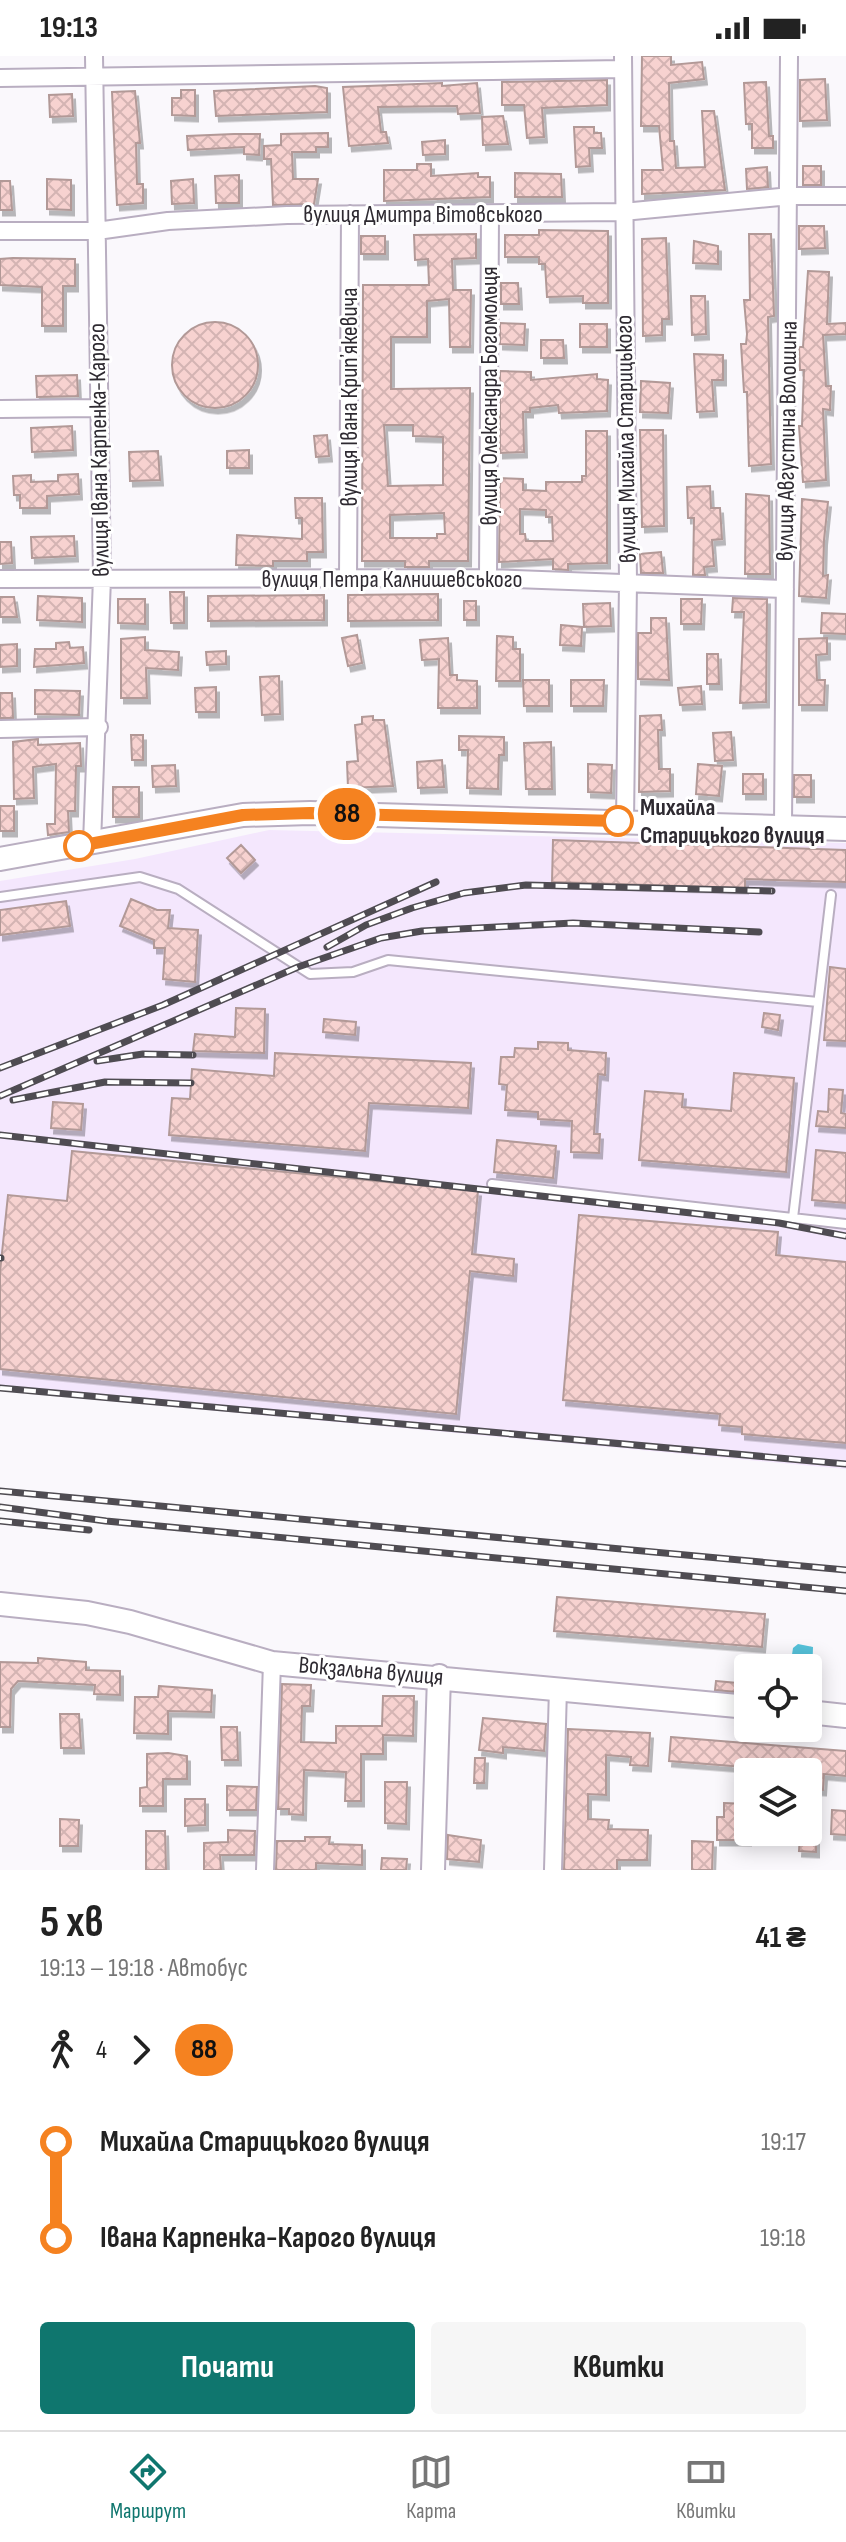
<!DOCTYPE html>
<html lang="uk">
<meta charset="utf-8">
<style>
body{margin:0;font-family:"Sofia Sans Condensed",sans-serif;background:#f6f6f6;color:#222;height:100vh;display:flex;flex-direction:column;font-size:30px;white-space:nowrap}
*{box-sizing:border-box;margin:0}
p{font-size:26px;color:#767676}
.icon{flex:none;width:44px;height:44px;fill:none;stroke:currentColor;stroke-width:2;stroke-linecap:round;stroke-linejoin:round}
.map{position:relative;height:1814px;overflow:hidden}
.drawer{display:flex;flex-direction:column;background:#fff;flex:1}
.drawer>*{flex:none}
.badge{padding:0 16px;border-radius:26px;font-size:28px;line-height:52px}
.tools{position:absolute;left:734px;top:1598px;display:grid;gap:16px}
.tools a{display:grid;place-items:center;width:88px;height:88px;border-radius:8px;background:#fff;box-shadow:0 4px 20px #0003;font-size:40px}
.map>.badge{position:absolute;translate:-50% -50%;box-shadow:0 0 0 4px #fff}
.legs{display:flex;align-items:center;gap:12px;height:88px;padding:0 40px;font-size:26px}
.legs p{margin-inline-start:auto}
.head{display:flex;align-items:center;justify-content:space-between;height:136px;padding:0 40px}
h1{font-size:44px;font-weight:700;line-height:60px}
.button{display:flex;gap:16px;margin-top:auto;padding:16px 40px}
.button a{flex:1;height:92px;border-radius:8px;background:#0f766e;color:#fff;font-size:32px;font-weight:700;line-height:92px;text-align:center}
.button a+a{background:#f6f6f6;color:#222}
ul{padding:0 40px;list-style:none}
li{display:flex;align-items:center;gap:28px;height:96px;font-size:30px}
li i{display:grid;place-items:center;width:12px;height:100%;margin:0 10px;background:currentColor}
li i::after{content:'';width:20px;height:20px;margin:-10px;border:6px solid;border-radius:50%;background:#fff}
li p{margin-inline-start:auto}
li:first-child i{background:linear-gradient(#0000 50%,currentColor 0)}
li:last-child i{background:linear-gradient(currentColor 50%,#0000 0)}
.status{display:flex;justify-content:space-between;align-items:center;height:56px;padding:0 40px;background:#fff;direction:ltr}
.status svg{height:22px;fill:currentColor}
.tabs{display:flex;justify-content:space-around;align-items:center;height:112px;border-top:2px solid #e0e0e0;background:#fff;font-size:22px;color:#767676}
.tabs a{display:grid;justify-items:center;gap:4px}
.tabs .active{color:#0f766e}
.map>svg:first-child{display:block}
</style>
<div class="status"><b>19:13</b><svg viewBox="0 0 49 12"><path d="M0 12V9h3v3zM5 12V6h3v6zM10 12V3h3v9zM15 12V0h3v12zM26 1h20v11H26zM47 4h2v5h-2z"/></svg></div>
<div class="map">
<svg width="846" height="1814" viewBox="0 0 846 1814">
<defs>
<pattern id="water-ripples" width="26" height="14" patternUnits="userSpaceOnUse" patternTransform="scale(2)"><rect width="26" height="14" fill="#56c2da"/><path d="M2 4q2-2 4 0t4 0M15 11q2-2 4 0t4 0" fill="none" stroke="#489eb1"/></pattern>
<pattern id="building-cross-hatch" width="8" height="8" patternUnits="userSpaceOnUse" patternTransform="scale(2)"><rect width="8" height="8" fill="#f7d2d0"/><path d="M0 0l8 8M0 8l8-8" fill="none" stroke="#d4b4b3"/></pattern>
<filter id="shadow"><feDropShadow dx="3" dy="5.5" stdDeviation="0" flood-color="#0004"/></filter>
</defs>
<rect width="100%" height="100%" fill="#faf8fc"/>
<!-- built -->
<path fill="#f4e7fd" d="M269,774L846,787V1413L0,1335V825L135,803Z"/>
<!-- water -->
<path fill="url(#water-ripples)" d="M798,1588L813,1591L812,1624L809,1629L808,1612H790L793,1592Z"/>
<!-- building -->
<path fill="url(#building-cross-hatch)" stroke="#b29997" stroke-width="2" fill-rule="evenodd" filter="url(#shadow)" d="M642,0H671V9L702,6L704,23L669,27L670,85H674L676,112L705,111L702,55H714L725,134L642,138V114H663L659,70H641Z
M825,23L827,64L800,65V24Z
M607,24V49L542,52L544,81L527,82L524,49H502V26Z
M766,26L769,80H773V92H752V68H746L744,27Z
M442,27V30L477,27L480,57L458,58L457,50L378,51L381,76H386L388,87L349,90L343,31Z
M315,30L327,32V56L216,60L214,35Z
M181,34H195V60L172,59V42H181Z
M135,35L140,87H136L137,128H143V147L117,149L112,36Z
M72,38L73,60L50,61L49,39Z
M503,60L508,88L483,89L482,61Z
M574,71H594V77H601L602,92H589L590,110L576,111Z
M328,77V91H316V96H292L293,123H318L314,148L273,149L271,103H264V90L281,89V78Z
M234,78H260L259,99L244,98V91L188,94L187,80Z
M445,84V98L423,99L422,86Z
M417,108H431V120L478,117V121H490V141L384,145V114H417Z
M803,110H821V129H803Z
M767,111L768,131L747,133L746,113Z
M515,117L561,118L562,141H515Z
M239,119V147H216L215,120Z
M47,123L71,124V154L47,153Z
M193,123L194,147L172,148L171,125Z
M0,125H10L12,154H0Z
M799,170H824L825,192L799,193Z
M539,174L608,175V247H583V240L547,241L545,208H539V201H505V179H539Z
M476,178V202L452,203L453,234H471L470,291H450L449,243L427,245V281H391V333L470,332L468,505H429V511H405V505H362L363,229H429L428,203L415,204L414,179ZM384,369H413V380L443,381V429L388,430ZM444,457L445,478H437V482H390V459Z
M749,178H771L774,260L768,261L771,408L749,410L747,336H744L741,288H746L747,278L744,244H750Z
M361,180H385V198H361Z
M666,182L669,263H662V279L643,280L642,183Z
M694,185L718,190V208L693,207Z
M13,202L75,203V230H63V270H42V231L0,229V203Z
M808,215L829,216L827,268L846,267V278L823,279L826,330H831L830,354L823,353L826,424L803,426L799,370H802L804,314H800L799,291H803Z
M501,227H518L519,248H501Z
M691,240H705L706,278L692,279Z
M172 309a43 43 0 1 1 86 0a43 43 0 1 1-86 0Z
M500,267L525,268L524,289L500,288Z
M580,268H607V291H580Z
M541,284H563L564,302H541Z
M694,298L723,299V324H712L714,355L697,356Z
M500,315L531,316V324L597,318V323L608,324L607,355L559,357L558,349L530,352V356H523L524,396L500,397Z
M77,319L78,340L37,341L36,320Z
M641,325L670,327L668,357L640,356Z
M72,370L73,394L32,396L31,372Z
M640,374H663L664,470L642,471Z
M586,375H607V507L568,508V514L553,513V503L499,506L500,422L523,423V434L546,435V426H582V420H586ZM520,453L546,454V461H552L553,485H526L525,478H520Z
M327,379L329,400L316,401L314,380Z
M249,394V412H227V395Z
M158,395L160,424L130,425L129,396Z
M78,418L79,438L47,440V452H20V439H14L13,420L31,419V426L58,425V419Z
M710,430L711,452H720L722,483L712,484L714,510L704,511L705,519H693L694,462H688L687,431Z
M746,438L769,440L770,518H745Z
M295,442H322L323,496H307V505H273V510L236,509L237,479L302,483V462H296Z
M802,443L828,446L824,484L823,520L828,519L826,542L799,540Z
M74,480L75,500L32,502L31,481Z
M0,486H11L12,507L0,508Z
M661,496L663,517H641L640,498Z
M170,536H184V567H171Z
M438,538V564L348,565V539Z
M324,539V564L208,565V540Z
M38,540L82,542V566L37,564Z
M0,541H14L17,561H0Z
M733,542L767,543L766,646L740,647L744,556H732Z
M118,543H145V568L118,567Z
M681,543H702L701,568H681Z
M464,545H476V564H464Z
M610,547L611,570L584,571L583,548Z
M822,557L846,558V578L821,577Z
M651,562H666L669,624L638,623V577H651Z
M561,569L582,571L581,590L560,589Z
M357,579L362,607L348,610L342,582Z
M497,580L513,581V593H520V625H496Z
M145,581V594L179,596L178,614L146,612L147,642H121V583Z
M448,582L450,619H457V624L477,625V652H438L439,603L422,604L420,584Z
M827,582V598L816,599L817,624H825L824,649H799V583Z
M69,586L70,592L83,591L84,607L34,611L35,593H56V587Z
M17,588V610L0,611V589Z
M226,595V608L207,609L206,596Z
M707,598H718L719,628H707Z
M279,620L280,658L262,659L260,621Z
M523,624H549V650H524Z
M571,624H604L603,650H571Z
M701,630L702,648L680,649L678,632Z
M216,631V656H196L195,632Z
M35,634L80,635L79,659L35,658Z
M0,637H12L13,662H0Z
M661,659L662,674H658L659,713H670V735L639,736L640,660Z
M373,660V664H384L393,730L348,732L347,706L358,705L355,669L362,668V661Z
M731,676L733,704L715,705L713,677Z
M131,679H143V704H132Z
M459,680L504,681V699H499L498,733L467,732L468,694H459Z
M38,683V689L80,687L81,710H76L75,755H68L69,776L48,779L47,768H55L56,708L33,711L34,742L14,743L13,686Z
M551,686L552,733H526L524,687Z
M442,704L444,731L418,732L417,706Z
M588,708L612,709L611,737L588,736Z
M698,708L722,710L719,740L696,738Z
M175,709L176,730L153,731L152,710Z
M743,718H763V738H743Z
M794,719H811V741H794Z
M113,731H139V761H113Z
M0,750H14V775H0Z
M553,784L846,794V826L745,823V832L552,826Z
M241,789L255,804L241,817L227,802Z
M131,843L157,854H170L168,872L198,874L195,926L163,923L165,892H154V884L120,870Z
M66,845L70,870L0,879V854Z
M830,911L846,913V985L824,984Z
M236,952L265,953L264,997L193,995L195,978L235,981Z
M764,957L780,959L778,974L762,971Z
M324,963L356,966L355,979L323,976Z
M538,986L568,987V994L606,997L605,1019L598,1018L594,1078H600L599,1097L571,1096L572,1065L538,1063V1056L505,1054L507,1029L499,1028L501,1001H514L515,992L538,993Z
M275,997L471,1007L468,1052L369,1047L365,1095L169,1079L172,1042L190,1043L192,1013L274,1020Z
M734,1017L794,1022L786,1116L639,1104L645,1035L683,1038L682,1051L731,1055Z
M829,1033L843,1034L841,1057L846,1058V1072L816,1070L818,1055L828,1056Z
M53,1046L83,1048L81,1074L51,1072Z
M497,1084L556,1090L553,1122L494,1116Z
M816,1094L846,1097V1147L812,1144Z
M72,1095L478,1135L472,1198L514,1203L513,1220L470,1215L456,1358L0,1313V1216L8,1139L67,1145Z
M579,1159L778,1176L776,1199L846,1206V1387L742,1378V1371L719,1369L720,1358L563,1344Z
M557,1541L765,1558L762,1591L554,1575Z
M38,1602L86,1606V1614L120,1615V1639L94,1638L95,1629L18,1625L11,1633L10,1671H0V1606L38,1607Z
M716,1625L748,1628V1637L715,1634Z
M282,1628L311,1629L310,1650H302L301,1686L336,1687V1670H382L383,1640H414L413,1680L383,1679V1698H361V1745H345L346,1716L304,1714L303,1759L289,1758V1753H278Z
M159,1630L212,1634L211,1656L168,1655V1678L134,1677L135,1641H158Z
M60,1658H79L81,1692H61Z
M483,1662L546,1668L544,1695L503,1691V1697L479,1694Z
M221,1671H237L238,1704H222Z
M568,1673L650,1677L648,1710L630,1709L631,1701L606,1699V1739L588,1738V1763L609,1764L608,1773L648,1774L647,1804H617V1814H564Z
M671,1681L846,1695V1720L824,1718L823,1734L810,1733L808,1716L669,1705Z
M168,1697L187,1700V1723H163V1750H140V1732L147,1731V1698Z
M475,1702H485L484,1727H474Z
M385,1726H407L406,1768L385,1767Z
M227,1730L257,1731L256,1754H227Z
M185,1743H205V1769L185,1770Z
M724,1747L748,1748V1784H717V1761H724Z
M832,1754L846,1755V1779L831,1778Z
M60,1763L79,1764L78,1790H60Z
M228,1774L255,1775L254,1799H220L221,1814H204V1787L228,1786Z
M146,1775H165L166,1814H146Z
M800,1778H816V1796L799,1795Z
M448,1779L481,1784L479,1806L447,1803Z
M305,1781H330L329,1788L362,1789V1809L316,1807V1814H276L277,1785H305Z
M692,1785L713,1786L712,1814H692Z
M382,1802L407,1803L406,1814H381Z"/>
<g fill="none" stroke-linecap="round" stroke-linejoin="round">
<!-- lane casing -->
<g stroke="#b9aec1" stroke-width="12">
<path id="lane" d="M0,841L140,821L178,833L310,918L353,916L388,904L818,946
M492,1128L846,1168
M793,1162L831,839"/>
</g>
<!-- street casing -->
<g stroke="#b9aec1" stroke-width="20">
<path id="street" d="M623,0L628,526L625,765
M0,22L623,13
M0,175H97L168,165L287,159L623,156L790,140H846
M0,353L98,352
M488,522L490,159
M0,523L488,522L785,533
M348,523L350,158
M0,673L99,671
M783,769L789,0
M92,787L102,522L94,0
M265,1814L272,1607
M553,1814L558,1632"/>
</g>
<!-- secondary casing -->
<g stroke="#b9aec1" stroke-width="26">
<path id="secondary" d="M0,803L243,759L310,757L846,773
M0,1548L87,1557L130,1566L272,1607L748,1651
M808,1656L846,1660
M433,1814L439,1620"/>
</g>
<!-- lane -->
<use href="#lane" stroke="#fff" stroke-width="8"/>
<!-- street -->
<use href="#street" stroke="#fff" stroke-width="16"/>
<!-- secondary -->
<use href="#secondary" stroke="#fff" stroke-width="22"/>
<!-- rail casing -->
<g stroke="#4f4c52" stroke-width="7">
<path id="rail" d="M327,891L366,869L412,852L464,837L526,829L772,835
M97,1005L143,998L193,999
M0,1012L163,949L436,826
M0,1040L298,911L381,882L422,875L573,867L759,876
M13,1044L105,1026L191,1027
M0,1079L779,1167L846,1180
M0,1202H1
M0,1332L846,1408
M0,1435L846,1514
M0,1451L106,1465L846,1535
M0,1465L89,1474"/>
</g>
<!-- rail -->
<use href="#rail" stroke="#fff" stroke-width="4" stroke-dasharray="12" stroke-linecap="butt"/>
</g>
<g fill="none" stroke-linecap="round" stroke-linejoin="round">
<!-- line-1 casing -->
<g stroke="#fff" stroke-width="18">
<path id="line-1" d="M79,790L243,759L310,757L618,765"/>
</g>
<!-- line-1 -->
<use href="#line-1" stroke="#f58220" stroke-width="12"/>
</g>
<!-- markers -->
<g fill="#fff" stroke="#f58220" stroke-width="4">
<circle cx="618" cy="765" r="14"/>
<circle cx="79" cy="790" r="14"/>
</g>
<g text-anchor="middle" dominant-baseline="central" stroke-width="6" stroke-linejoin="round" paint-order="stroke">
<!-- street labels -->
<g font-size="24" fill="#2e2a31" stroke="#fff">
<text x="423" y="158">вулиця Дмитра Вітовського</text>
<text transform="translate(489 340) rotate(-90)">вулиця Олександра Богомольця</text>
<text transform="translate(349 341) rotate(-90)">вулиця Івана Крипʼякевича</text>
<text transform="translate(626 383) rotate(-91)">вулиця Михайла Старицького</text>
<text transform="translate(787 385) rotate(-89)">вулиця Августина Волошина</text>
<text transform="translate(99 394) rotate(-91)">вулиця Івана Карпенка-Карого</text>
<text x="392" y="523">вулиця Петра Калнишевського</text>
<text transform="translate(371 1615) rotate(5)">Вокзальна вулиця</text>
</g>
<!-- stop labels -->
<g font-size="24" font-weight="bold" fill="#2e2a31" stroke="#fff" text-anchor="start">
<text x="640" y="751">Михайла<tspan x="640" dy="28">Старицького вулиця</tspan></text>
</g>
</g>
</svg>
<div class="tools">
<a><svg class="icon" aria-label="locate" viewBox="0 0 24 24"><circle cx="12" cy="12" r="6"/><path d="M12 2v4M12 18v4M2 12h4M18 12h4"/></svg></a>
<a><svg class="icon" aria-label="layers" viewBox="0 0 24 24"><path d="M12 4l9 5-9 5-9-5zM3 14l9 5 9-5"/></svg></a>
</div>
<b class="badge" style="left:347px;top:758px;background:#f58220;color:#111">88</b>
</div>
<section class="drawer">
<div class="head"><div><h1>5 хв</h1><p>19:13 – 19:18 · Автобус</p></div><b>41 ₴</b></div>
<div class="legs"><svg class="icon" aria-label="walk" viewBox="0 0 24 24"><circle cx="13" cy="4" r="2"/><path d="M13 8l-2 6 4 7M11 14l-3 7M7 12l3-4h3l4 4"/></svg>4<svg class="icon" aria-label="forward" viewBox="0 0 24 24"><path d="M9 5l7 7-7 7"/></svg><b class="badge" style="background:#f58220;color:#111">88</b></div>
<ul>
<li><i style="color:#f58220"></i><b>Михайла Старицького вулиця</b><p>19:17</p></li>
<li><i style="color:#f58220"></i><b>Івана Карпенка-Карого вулиця</b><p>19:18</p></li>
</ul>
<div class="button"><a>Почати</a><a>Квитки</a></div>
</section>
<nav class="tabs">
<a class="active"><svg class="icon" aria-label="directions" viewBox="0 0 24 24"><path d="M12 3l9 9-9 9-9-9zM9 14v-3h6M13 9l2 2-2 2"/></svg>Маршрут</a>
<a><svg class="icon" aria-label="map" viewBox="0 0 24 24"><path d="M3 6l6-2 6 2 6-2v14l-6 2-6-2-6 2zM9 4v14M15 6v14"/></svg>Карта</a>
<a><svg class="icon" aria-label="tickets" viewBox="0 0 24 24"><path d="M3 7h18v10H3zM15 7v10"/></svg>Квитки</a>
</nav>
